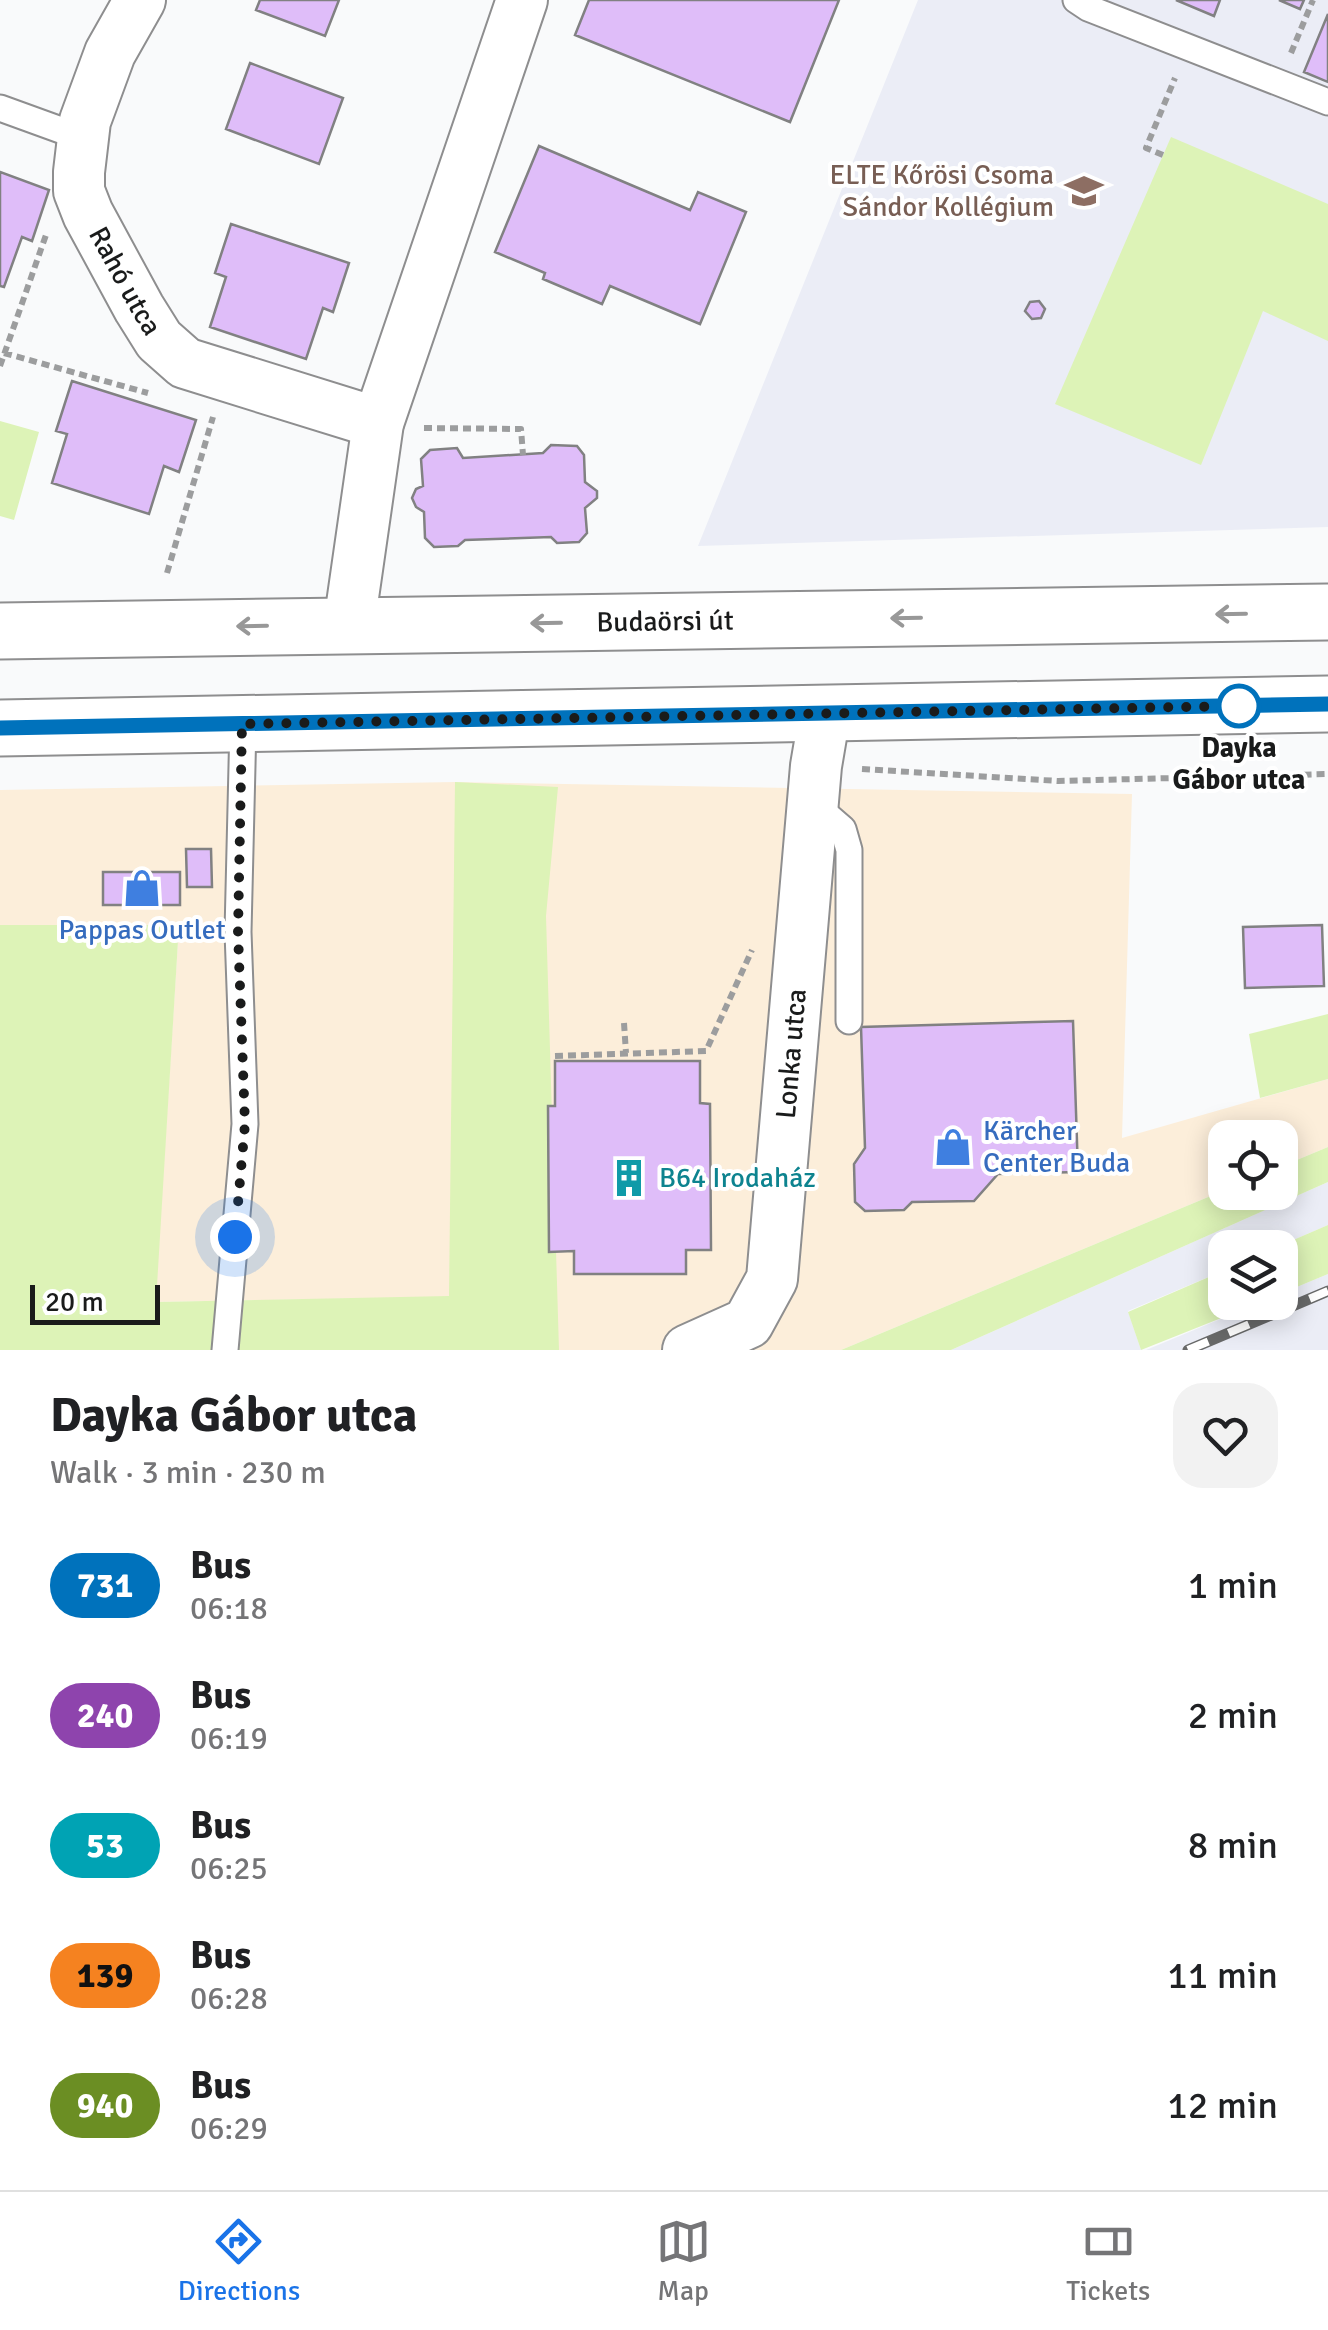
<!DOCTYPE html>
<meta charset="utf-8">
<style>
body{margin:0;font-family:Signika,sans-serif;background:#f2f2f2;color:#202124;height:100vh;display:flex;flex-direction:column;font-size:38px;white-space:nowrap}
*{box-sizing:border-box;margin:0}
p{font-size:32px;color:#757577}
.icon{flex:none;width:55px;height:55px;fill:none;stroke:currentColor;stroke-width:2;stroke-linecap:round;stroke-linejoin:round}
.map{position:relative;height:1350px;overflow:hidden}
.sheet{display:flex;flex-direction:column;background:#fff;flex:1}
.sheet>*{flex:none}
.badge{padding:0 20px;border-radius:32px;font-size:35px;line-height:65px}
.tools{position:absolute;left:1208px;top:1120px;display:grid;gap:20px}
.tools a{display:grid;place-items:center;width:90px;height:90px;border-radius:20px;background:#fff;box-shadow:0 5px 25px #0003;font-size:50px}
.scale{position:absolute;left:30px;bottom:25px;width:130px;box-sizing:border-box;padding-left:10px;border:5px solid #1a1b1b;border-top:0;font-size:28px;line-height:35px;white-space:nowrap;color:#1a1b1b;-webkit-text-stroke:8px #fff;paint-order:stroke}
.you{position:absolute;width:50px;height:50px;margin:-25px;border:8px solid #fff;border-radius:50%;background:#1a73e8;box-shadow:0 0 0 15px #1a73e833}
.map>.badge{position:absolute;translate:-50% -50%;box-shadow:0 0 0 5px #fff}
.round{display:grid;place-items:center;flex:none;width:105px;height:105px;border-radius:30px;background:#f2f2f2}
.head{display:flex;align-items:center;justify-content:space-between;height:170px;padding:0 50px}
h1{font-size:48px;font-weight:800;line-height:75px}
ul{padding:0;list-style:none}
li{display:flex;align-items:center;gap:30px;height:130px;padding:0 50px}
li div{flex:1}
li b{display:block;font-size:38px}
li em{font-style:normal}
li .badge{min-width:110px;font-weight:700;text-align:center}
.tabs{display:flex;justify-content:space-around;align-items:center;height:140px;border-top:2px solid #e0e0e0;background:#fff;font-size:28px;color:#757577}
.tabs a{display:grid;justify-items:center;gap:5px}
.tabs .active{color:#1a73e8}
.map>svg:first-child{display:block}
</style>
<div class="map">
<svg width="1328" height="1350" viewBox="0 0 1328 1350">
<rect width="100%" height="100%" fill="#f9fafb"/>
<!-- commercial -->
<path fill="#fceeda" d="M455,782L1132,794L1122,1138L1328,1079V1147L1280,1167V1138H1225V1190L841,1350H523L449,1297L155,1302L179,925H0V790Z"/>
<!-- built -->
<path fill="#ebedf6" d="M918,0H1328V527L698,546Z
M1328,1182V1225L1277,1247L1225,1248V1270L1128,1311L1141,1350H951Z
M1328,1274V1350H1146L1259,1303L1280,1302V1294Z"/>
<!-- green -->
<path fill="#ddf3b7" d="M1171,137L1328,204V341L1263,311L1201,465L1055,404Z
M0,421L39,432L14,520L0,516Z
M455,782L558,787L546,916L559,1350H0V925H179L156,1302L449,1296Z
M1328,1014V1079L1260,1098L1249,1034Z
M1328,1147V1182L951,1350H841L1225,1190V1192H1280V1167Z
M1328,1225V1274L1280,1294V1248L1277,1247Z
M1225,1270V1302L1259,1303L1141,1350L1128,1312Z"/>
<!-- building -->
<path fill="#dfbdf9" stroke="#818182" stroke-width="2.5" d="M260,0H339L325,36L256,10Z
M589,0H839L790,122L575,35Z
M1176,0H1220L1214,16Z
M1279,0H1304L1300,9Z
M1328,14V82L1304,72Z
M250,63L343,98L319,164L226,129Z
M539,146L690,210L698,192L746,212L700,324L610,286L602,304L543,279L545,273L495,252Z
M0,172L49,190L32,241L22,237L4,287L0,286Z
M231,224L349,263L333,312L323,308L306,359L210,327L226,277L215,273Z
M1039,301L1045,309L1041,318L1032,319L1025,311L1030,302Z
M72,381L196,420L179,472L164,466L149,514L52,483L67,434L56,431Z
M551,445L577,446L584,455L585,482L597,491V498L585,508L587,533L579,542L557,543L551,537L465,540L458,546L434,547L425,538L424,512L416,507L412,498L416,489L423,486L421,459L430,450L457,448L463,458L543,453Z
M186,849H211L212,887H187Z
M103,872H180V905H103Z
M1322,925L1324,986L1245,988L1243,927Z
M1073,1021L1078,1172L998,1174L974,1201L912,1202L904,1210L865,1211L855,1202L854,1164L865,1148L861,1027Z
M555,1061H700V1103L710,1104L711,1250H686V1274H574V1251L549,1252L548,1106H555Z"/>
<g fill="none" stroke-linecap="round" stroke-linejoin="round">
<!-- service casing -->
<g stroke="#8e8e8f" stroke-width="29">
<path id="service" d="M1076,0L1088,8L1328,102
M0,108L80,137
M813,803L843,829L849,850V1021
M225,1350L245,1124L238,932L243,724"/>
</g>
<!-- minor casing -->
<g stroke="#8e8e8f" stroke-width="54">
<g id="minor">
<path id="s1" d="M140,0L110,53L85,121L79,172V191L88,214L139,308L159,340L185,363L378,423"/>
<path d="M349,625L378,423L522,0"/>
<path id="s2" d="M688,1350L748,1323L772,1279L816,766L825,713"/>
</g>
</g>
<!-- primary casing -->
<g stroke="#8e8e8f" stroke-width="59">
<g id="primary">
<path id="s3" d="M0,631L1328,612"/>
<path d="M0,728L1328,704"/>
</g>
</g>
<!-- path -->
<path stroke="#9c9d9e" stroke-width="6" stroke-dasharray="8 5" stroke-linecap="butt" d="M1291,53L1313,0
M1163,155L1146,148L1175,78
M4,353L148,393
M0,366L46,235
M424,428L521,429L523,455
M167,573L213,417
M862,769L1058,781L1328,774
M624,1023L626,1053
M555,1056L706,1051L752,950"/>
<!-- service -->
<use href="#service" stroke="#fff" stroke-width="25"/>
<!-- minor -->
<use href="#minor" stroke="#fff" stroke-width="50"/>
<!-- primary -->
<use href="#primary" stroke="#fff" stroke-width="55"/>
<!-- rail casing -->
<g stroke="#686969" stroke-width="11">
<path id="rail" d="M1188,1350L1328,1291"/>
</g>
<!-- rail -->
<use href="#rail" stroke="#fff" stroke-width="8" stroke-dasharray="22" stroke-linecap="butt"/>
</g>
<!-- one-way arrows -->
<defs><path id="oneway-shaft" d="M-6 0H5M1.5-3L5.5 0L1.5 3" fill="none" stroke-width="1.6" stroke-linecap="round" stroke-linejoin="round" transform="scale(2.5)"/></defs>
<g stroke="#989898">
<use href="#oneway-shaft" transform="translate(1231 614) rotate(179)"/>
<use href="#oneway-shaft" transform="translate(906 618) rotate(179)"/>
<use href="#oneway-shaft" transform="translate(546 623) rotate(179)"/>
<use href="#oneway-shaft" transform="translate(252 626) rotate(179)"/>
</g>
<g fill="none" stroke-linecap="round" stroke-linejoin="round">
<!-- line casing -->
<g stroke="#fff" stroke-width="22">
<path id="line" d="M0,728L1328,704"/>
</g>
<!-- line -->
<use href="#line" stroke="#0072bc" stroke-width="15"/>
<!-- walk -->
<path stroke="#1a1b1b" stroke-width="10" stroke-dasharray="0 18" d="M235,1237L245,1124L238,932L242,724L1239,706"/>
</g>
<!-- icons -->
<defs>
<g id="university-bare" transform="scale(3)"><path d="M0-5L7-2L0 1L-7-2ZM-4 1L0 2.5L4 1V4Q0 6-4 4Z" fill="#8d6e63" stroke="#fff" stroke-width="2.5" paint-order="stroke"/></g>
<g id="shop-bare" transform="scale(3)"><path d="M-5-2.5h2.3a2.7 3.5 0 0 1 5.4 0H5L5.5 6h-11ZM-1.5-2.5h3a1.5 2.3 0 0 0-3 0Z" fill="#3f7fe0" stroke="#fff" stroke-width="2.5" paint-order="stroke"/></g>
<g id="building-bare" transform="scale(3)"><path d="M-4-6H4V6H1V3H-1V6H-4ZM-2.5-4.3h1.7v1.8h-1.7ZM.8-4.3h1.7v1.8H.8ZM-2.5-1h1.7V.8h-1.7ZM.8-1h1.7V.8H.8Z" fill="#0f9aa8" stroke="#fff" stroke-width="2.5" paint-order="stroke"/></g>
</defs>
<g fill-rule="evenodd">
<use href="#university-bare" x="1084" y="191"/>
<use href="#shop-bare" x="142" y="888"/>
<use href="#shop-bare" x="953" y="1147"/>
<use href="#building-bare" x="629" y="1178"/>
</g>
<!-- markers -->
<circle fill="#fff" stroke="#0072bc" stroke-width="5" cx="1239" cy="706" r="20"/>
<g text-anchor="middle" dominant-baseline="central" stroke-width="8" stroke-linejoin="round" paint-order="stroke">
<!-- education labels -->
<g font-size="28" fill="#785e54" stroke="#fff" text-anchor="end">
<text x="1054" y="175">ELTE Kőrösi Csoma<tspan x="1054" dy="32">Sándor Kollégium</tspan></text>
</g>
<!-- street labels -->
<g font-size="28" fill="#1a1b1b" stroke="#fff">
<text stroke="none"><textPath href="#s1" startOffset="305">Rahó utca</textPath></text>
<text stroke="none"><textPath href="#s3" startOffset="665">Budaörsi út</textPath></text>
<text stroke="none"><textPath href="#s2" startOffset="342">Lonka utca</textPath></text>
</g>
<!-- stop labels -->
<g font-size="28" font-weight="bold" fill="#1a1b1b" stroke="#fff">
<text x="1239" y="748">Dayka<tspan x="1239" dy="32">Gábor utca</tspan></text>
</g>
<!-- shop labels -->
<g font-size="28" fill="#366cbe" stroke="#fff">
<text x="142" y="930">Pappas Outlet</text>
<text x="983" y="1131" text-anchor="start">Kärcher<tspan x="983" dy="32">Center Buda</tspan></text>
</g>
<!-- culture labels -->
<g font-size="28" fill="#0d838f" stroke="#fff" text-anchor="start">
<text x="659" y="1178">B64 Irodaház</text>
</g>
</g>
</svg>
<div class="tools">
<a><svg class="icon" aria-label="locate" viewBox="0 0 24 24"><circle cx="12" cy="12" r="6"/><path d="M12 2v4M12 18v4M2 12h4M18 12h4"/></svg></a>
<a><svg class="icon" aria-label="layers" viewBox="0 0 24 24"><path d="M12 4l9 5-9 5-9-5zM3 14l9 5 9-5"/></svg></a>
</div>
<div class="scale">20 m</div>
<div class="you" style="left:235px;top:1237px"></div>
</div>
<section class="sheet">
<div class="head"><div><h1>Dayka Gábor utca</h1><p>Walk · 3 min · 230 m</p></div><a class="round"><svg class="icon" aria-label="heart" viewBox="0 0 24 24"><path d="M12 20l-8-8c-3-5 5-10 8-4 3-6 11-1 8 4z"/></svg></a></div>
<ul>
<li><span class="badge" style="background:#0072bc;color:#fff">731</span><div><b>Bus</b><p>06:18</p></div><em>1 min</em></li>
<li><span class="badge" style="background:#8e44ad;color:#fff">240</span><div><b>Bus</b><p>06:19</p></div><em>2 min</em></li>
<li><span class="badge" style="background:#00a3b4;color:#fff">53</span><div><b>Bus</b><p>06:25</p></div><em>8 min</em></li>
<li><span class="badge" style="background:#f58220;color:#111">139</span><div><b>Bus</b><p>06:28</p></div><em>11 min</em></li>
<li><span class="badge" style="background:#6b8e23;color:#fff">940</span><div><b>Bus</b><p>06:29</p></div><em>12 min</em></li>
</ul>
</section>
<nav class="tabs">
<a class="active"><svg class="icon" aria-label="directions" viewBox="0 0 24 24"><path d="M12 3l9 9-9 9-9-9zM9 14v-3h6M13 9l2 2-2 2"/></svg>Directions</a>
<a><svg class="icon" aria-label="map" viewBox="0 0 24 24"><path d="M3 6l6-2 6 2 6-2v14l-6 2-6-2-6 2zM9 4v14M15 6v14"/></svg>Map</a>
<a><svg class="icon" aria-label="tickets" viewBox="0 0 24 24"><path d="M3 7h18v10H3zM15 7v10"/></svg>Tickets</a>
</nav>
